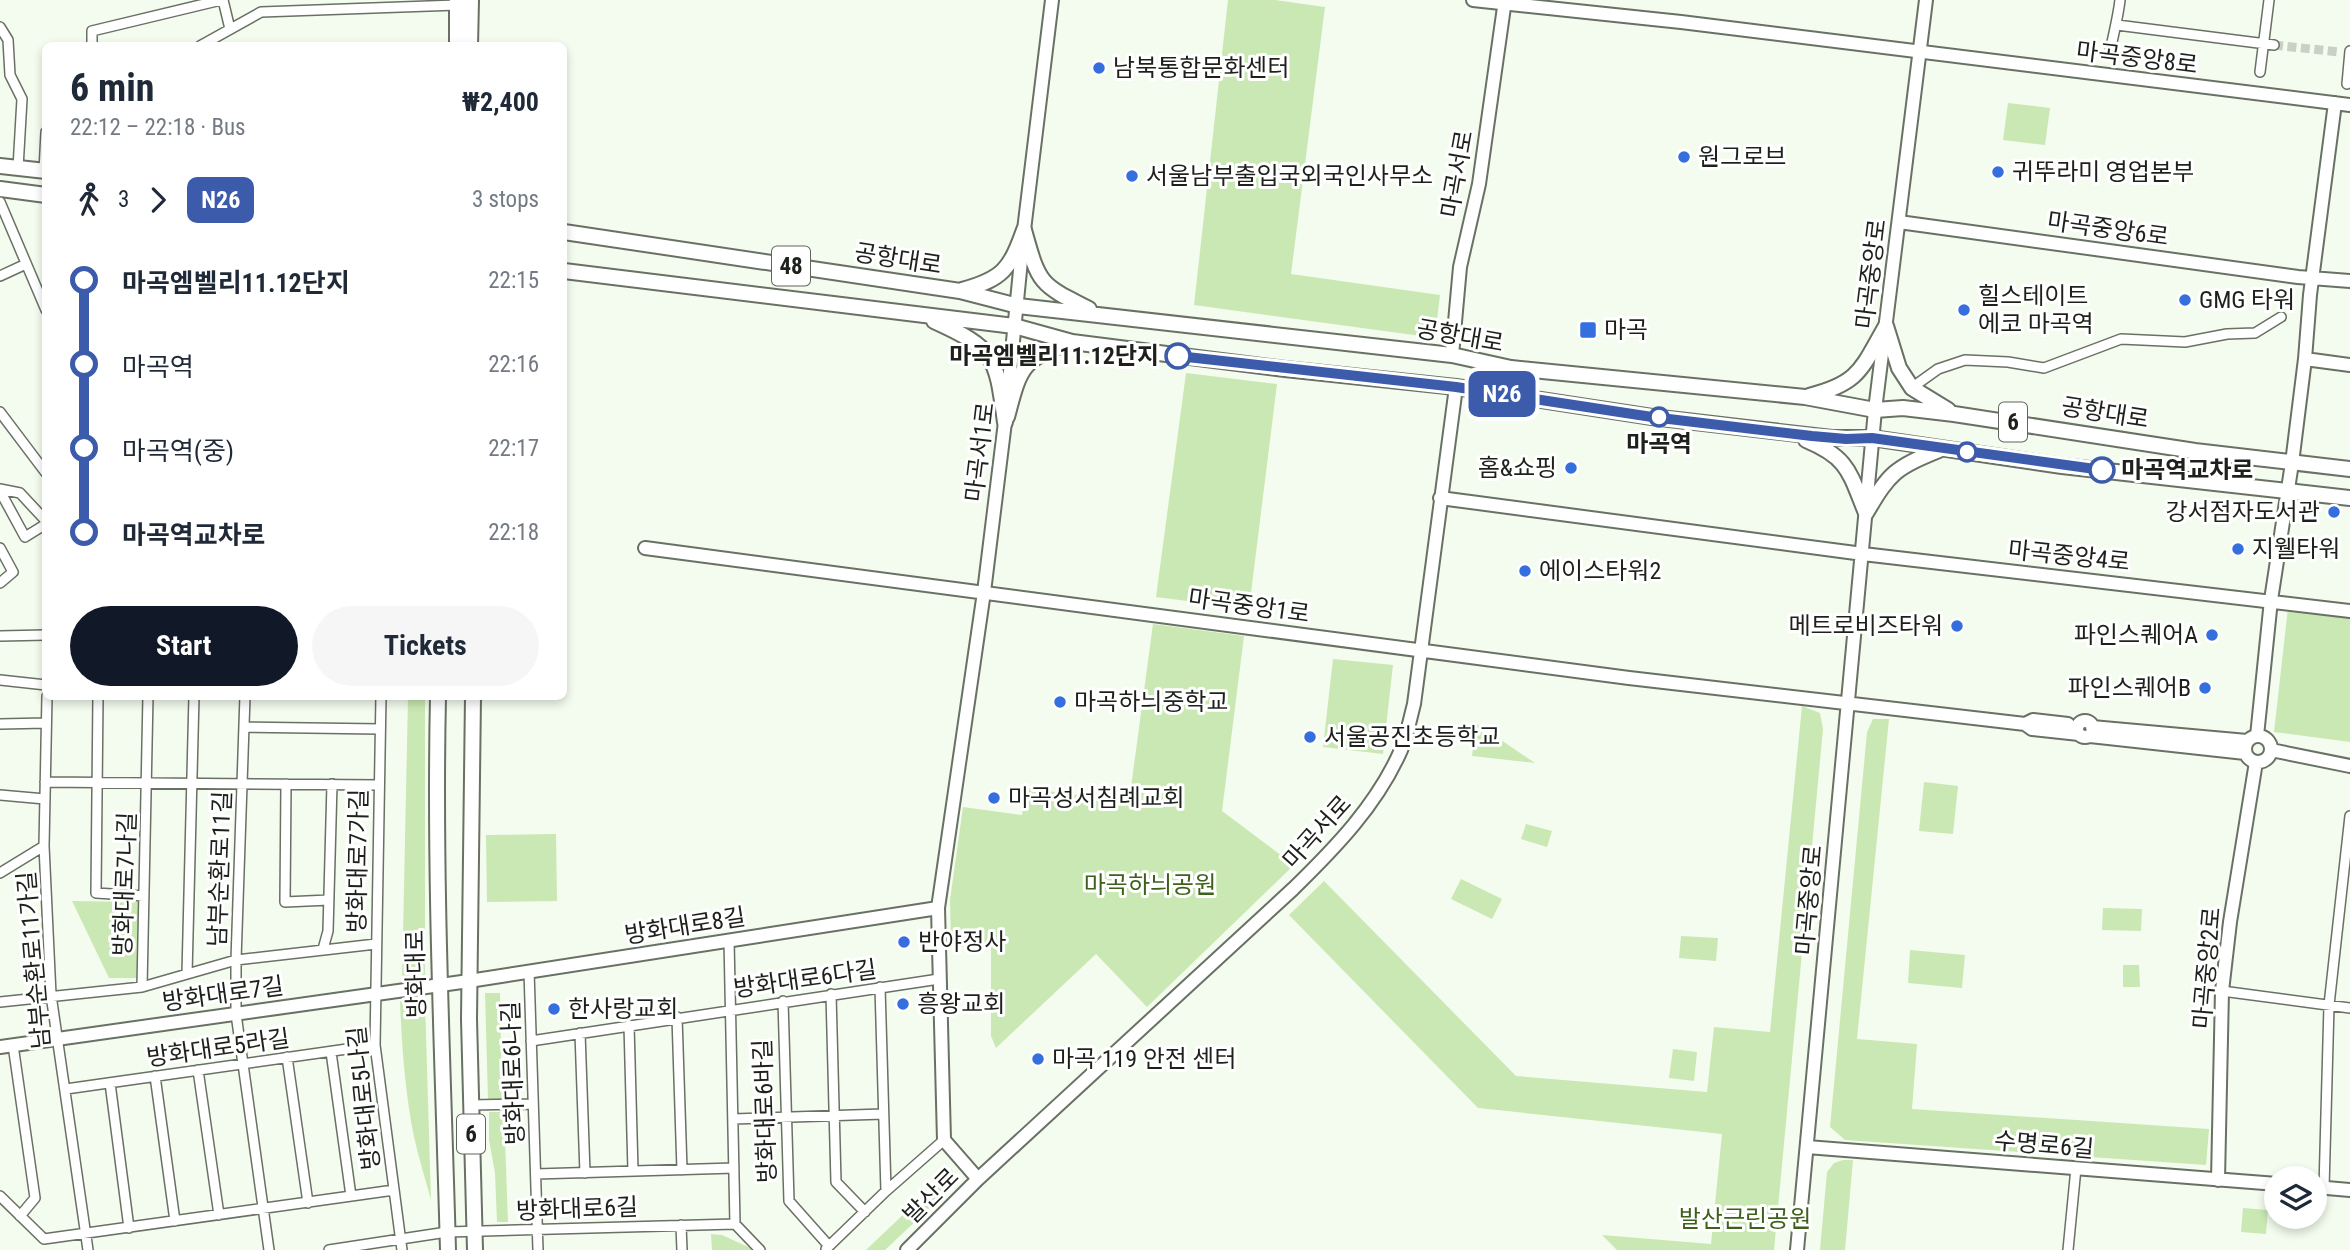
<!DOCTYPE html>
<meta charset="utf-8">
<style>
body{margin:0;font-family:"Roboto Condensed","Noto Sans KR",sans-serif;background:#f6f6f7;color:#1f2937;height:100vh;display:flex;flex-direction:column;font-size:26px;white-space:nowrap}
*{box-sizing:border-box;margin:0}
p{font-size:23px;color:#747a83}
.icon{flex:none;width:38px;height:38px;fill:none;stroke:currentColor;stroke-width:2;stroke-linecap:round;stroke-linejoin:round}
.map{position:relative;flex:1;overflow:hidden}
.details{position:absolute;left:42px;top:42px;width:525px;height:658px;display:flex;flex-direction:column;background:#fff;border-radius:10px;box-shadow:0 4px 10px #0003}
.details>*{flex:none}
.badge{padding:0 14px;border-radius:10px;font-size:24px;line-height:46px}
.controls{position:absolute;left:2264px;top:1166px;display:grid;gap:14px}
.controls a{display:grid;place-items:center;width:63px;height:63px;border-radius:50%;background:#fff;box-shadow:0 4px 10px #0003;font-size:35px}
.map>.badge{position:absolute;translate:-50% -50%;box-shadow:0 0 0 4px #fff}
.legs{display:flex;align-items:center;gap:10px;height:77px;padding:0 28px;font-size:23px}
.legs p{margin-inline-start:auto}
.headline{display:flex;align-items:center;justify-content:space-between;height:119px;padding:0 28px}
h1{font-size:38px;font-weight:700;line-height:52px}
.button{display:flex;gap:14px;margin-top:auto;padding:14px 28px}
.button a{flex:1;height:80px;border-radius:42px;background:#111827;color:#fff;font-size:28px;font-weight:700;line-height:80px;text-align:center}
.button a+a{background:#f6f6f7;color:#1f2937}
ul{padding:0 28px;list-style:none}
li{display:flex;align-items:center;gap:24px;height:84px;font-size:26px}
li i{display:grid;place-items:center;width:10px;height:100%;margin:0 9px;background:currentColor}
li i::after{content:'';width:18px;height:18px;margin:-9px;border:5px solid;border-radius:50%;background:#fff}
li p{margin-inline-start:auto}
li:first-child i{background:linear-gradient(#0000 50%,currentColor 0)}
li:last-child i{background:linear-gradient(currentColor 50%,#0000 0)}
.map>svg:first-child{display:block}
</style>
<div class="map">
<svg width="2350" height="1250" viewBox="0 0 2350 1250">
<rect width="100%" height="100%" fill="#f4fcef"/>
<!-- green -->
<path fill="#cae8b3" d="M1228,0H1275L1325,7L1291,274L1440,295L1436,328L1421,336L1194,305Z
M2008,103L2050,108L2045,145L2003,140Z
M1186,373L1277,384L1249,609L1156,597Z
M2288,608L2350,615V742L2274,732Z
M1153,624L1244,636L1222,811L1294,865L1147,1007L1096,954L996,1048L991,1036V946L951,947L950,900L963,807L1022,815L1026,788L1129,802Z
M1333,659L1393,665L1383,754L1323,747Z
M408,697H425V975L420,980L402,983Z
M1802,706L1820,713L1823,729L1774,1250H1617L1602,1235L1711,1244L1722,1134L1478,1108L1289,915L1324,881L1516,1076L1707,1092L1714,1027L1770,1032Z
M1873,719H1889L1857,1039L1917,1044L1912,1109L2209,1129L2206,1165L1845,1140L1830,1127L1867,732Z
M1476,723L1535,763L1472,756Z
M1924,782L1958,786L1953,834L1919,831Z
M1526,824L1552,831L1547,847L1521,839Z
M556,834L557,901L487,902L486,835Z
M1461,879L1502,899L1492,919L1451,899Z
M72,901L139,902L137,978H109Z
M2103,908L2142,909L2141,931L2102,930Z
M1681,936L1718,938L1716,961L1679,958Z
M1910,950L1965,955L1962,988L1908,983Z
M2123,965H2139L2140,987H2123Z
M485,993H500L502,1099H488Z
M421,996L425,1001L431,1200C425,1179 419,1158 414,1137C405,1092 402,1048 400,1002Z
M1673,1049L1697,1052L1694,1081L1669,1078Z
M489,1112H504L508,1222H497L495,1173L489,1140Z
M1843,1160H1853L1845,1250H1820L1827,1172L1834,1163Z
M951,1169L957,1176V1182L885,1250H866Z
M2243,1208L2268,1210L2266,1234L2241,1232Z
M711,1234L722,1235L755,1250H712Z"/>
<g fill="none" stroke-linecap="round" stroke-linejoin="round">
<!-- street-tunnel -->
<path stroke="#c9d0c5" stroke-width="9" stroke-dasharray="9 4.5" stroke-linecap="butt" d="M2274,45L2339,52"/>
<!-- street casing -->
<g stroke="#697064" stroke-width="12">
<path id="street" d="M223,0L230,29
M2117,25L2274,45
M0,27L8,40L10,75L22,99L18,168
M92,46V31L221,0
M200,46L261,12L457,5
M2110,53C2113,35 2118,18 2120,0
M2260,72L2269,0
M2347,84L2350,51
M44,171L46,132
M0,202L46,310
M0,276L26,264
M1917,384L1938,369L1965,360L2008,362L2044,368L2121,339L2185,342L2227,334L2255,333L2281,317
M0,412L46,473
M0,489L20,493L46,521
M0,491L25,537L46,524
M0,548L13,572L0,583
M0,636L46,635
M0,680L46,685
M47,696L44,846L51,995L88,1250
M98,696L96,893L144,896
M245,696L236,960V1014L269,1250
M381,696L375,1045L402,1250
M0,724L46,723
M244,727L380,729
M45,782L379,785
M286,784L285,902L329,900
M0,795L45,799
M0,873L44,846
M729,940L735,1224
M323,949L328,931L332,784
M529,971L538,1250
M187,974L194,696
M142,987L148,696
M880,987L886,1191
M2222,991L2350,1008
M831,994L836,1182L865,1212
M783,1001L789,1201L829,1246
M0,1002L142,987L236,960L376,944
M677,1017L682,1170
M629,1025L633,1171
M580,1033L585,1173
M531,1041L939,979
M13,1045L35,1198L20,1216
M331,1052L351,1196
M287,1057L308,1203
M198,1070L219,1215
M155,1076L175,1221
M110,1083L129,1228
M66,1089L375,1045
M470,1105L533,1104
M733,1119L883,1114
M536,1174L734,1168
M2324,1188L2329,1005L2350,816
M0,1196L44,1239L394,1190
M681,1225L682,1250
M826,1249L886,1191L944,1140
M329,1250L447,1232L735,1224L760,1250
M2068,1250L2076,1168"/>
</g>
<!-- secondary casing -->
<g stroke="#697064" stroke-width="16">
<path id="secondary" d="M1473,0L1681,22L2350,105
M1899,222L2298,277L2350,281
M1452,355L1460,267L1479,184L1505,0
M2305,359L2350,365
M1440,498L1863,554L2350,611
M645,548L1629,678L2025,724L2032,729L2079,734
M2077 729a8 8 0 1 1 16 0a8 8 0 1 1-16 0Z
M2025,724L2033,720L2068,724
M2092,727L2247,741
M2245 749a13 13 0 1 1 26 0a13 13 0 1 1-26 0Z
M2090,736L2245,753
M2257,736L2271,600L2292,463L2305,359L2310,295L2335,103
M2271,750L2350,766
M0,1047L469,981L938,908
M1807,1147L2277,1184
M978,1179L944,1140L938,908L984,592L1005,422L1024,230L1052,0
M2218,1180L2222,991L2230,922L2256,762
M2315,1187L2350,1190
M907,1250L978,1179L1293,889C1335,848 1377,805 1401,750C1407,736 1410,719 1414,704L1456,387
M1797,1250L1875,410L1926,0"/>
</g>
<!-- primary casing -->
<g stroke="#697064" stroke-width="18">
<path id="primary" d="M457,0V46
M470,46L471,0
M0,166L46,171
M0,189L46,195
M1024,230C1039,284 1039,284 1089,309
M564,232L960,291L1018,306L1452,355L1511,368L1805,397L1875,410L1903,408L1954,414L2195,451L2350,469
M564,271L1014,326L1072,342L1285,369L1456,387L1652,417L1832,438H1872L2062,466L2350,498
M962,290C1003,279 1010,269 1024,230
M934,321C996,349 996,357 1005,422
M1886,326L1899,368L1912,388L1948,410
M1809,396C1860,383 1861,369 1886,326
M1007,417C1020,368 1021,359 1072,342
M1806,440C1849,458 1849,472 1866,513
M1866,513C1890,472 1895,468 1939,450
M438,696C434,881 443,1065 448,1250
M473,696L469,1019L475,1250"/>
</g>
<!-- street -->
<use href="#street" stroke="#fff" stroke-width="9"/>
<!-- secondary -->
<use href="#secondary" stroke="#fff" stroke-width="12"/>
<!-- primary -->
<use href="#primary" stroke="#fff" stroke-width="14"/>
</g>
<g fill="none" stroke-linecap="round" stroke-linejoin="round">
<!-- line-1 casing -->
<g stroke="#fff" stroke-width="16">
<path id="line-1" d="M1178,356L1456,387L1652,417L1812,436L1846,439L1872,438L2102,470"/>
</g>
<!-- line-1 -->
<use href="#line-1" stroke="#3d5bab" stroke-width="10"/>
</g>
<!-- markers -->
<g fill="#356fde" stroke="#fff" stroke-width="2.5">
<circle cx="1099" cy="68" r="7"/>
<circle cx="1684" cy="157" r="7"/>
<circle cx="1998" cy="172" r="7"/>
<circle cx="1132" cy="176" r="7"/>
<circle cx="2185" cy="300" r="7"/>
<circle cx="1964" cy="310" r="7"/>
<rect x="1579" y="321" width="18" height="18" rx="3.5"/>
<circle cx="1571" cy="468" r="7"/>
<circle cx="2334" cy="512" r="7"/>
<circle cx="2238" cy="549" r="7"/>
<circle cx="1525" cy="571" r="7"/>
<circle cx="1957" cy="626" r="7"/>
<circle cx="2212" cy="635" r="7"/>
<circle cx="2205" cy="688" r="7"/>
<circle cx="1060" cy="702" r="7"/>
<circle cx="1310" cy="737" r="7"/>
<circle cx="994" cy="798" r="7"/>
<circle cx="904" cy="942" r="7"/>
<circle cx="903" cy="1004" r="7"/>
<circle cx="554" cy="1009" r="7"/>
<circle cx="1038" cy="1059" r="7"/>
</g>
<g fill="#fff" stroke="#3d5bab" stroke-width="3.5">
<circle cx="1178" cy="356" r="12"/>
<circle cx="1659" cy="417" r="9"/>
<circle cx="1967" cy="452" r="9"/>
<circle cx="2102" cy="470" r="12"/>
</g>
<g text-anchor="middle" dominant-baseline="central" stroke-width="6" stroke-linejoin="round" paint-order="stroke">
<!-- shield labels -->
<g fill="#fff" stroke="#61635f" stroke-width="2">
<rect x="772" y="246.5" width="38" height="39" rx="5"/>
<rect x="1999" y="402.5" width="28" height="39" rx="5"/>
<rect x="457" y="1114.5" width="28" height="39" rx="5"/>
</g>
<g font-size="23" font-weight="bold" fill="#1d201b">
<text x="791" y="266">48</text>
<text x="2013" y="422">6</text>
<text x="471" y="1134">6</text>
</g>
<!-- street labels -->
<g font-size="24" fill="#1d201b" stroke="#fff">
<text transform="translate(2137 58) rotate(7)">마곡중앙8로</text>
<text transform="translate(1457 174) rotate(-80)">마곡서로</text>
<text transform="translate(2108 229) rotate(8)">마곡중앙6로</text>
<text transform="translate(898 259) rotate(9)">공항대로</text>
<text transform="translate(1871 274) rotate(-83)">마곡중앙로</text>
<text transform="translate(1460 336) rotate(10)">공항대로</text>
<text transform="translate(2105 413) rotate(9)">공항대로</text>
<text transform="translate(980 452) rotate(-83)">마곡서1로</text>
<text transform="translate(2069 556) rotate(6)">마곡중앙4로</text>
<text transform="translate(1249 606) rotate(8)">마곡중앙1로</text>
<text transform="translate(1317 832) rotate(-48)">마곡서로</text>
<text transform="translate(358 861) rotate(-89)">방화대로7가길</text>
<text transform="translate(220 869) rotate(-88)">남부순환로11길</text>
<text transform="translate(125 884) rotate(-88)">방화대로7나길</text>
<text transform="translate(1809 900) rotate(-85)">마곡중앙로</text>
<text transform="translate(685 926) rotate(-9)">방화대로8길</text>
<text transform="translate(34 960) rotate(-95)">남부순환로11가길</text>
<text transform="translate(2207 968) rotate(-85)">마곡중앙2로</text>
<text transform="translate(416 974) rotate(-91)">방화대로</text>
<text transform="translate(805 979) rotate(-8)">방화대로6다길</text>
<text transform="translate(223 994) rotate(-8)">방화대로7길</text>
<text transform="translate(218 1048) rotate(-8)">방화대로5라길</text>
<text transform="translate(513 1073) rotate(-92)">방화대로6나길</text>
<text transform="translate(364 1098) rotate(-96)">방화대로5나길</text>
<text transform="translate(765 1111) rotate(-92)">방화대로6바길</text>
<text transform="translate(2044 1145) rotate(5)">수명로6길</text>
<text transform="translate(931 1196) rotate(-45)">발산로</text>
<text transform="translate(577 1209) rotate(-2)">방화대로6길</text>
</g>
<!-- poi labels -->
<g font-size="24" fill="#1d201b" stroke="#fff" text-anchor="start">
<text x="1113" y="68">남북통합문화센터</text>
<text x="1698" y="157">원그로브</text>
<text x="2012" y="172">귀뚜라미 영업본부</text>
<text x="1146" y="176">서울남부출입국외국인사무소</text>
<text x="1978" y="296">힐스테이트<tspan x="1978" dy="28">에코 마곡역</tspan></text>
<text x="2199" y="300">GMG 타워</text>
<text x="1604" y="330">마곡</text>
<text x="1557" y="468" text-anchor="end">홈&amp;쇼핑</text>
<text x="2320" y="512" text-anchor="end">강서점자도서관</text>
<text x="2252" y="549">지웰타워</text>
<text x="1539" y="571">에이스타워2</text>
<text x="1943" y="626" text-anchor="end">메트로비즈타워</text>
<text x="2198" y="635" text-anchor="end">파인스퀘어A</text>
<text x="2191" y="688" text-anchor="end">파인스퀘어B</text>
<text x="1074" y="702">마곡하늬중학교</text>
<text x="1324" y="737">서울공진초등학교</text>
<text x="1008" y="798">마곡성서침례교회</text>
<text x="918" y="942">반야정사</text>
<text x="917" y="1004">흥왕교회</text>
<text x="568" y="1009">한사랑교회</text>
<text x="1052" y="1059">마곡 119 안전 센터</text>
</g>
<!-- stop labels -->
<g font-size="24" font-weight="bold" fill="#1d201b" stroke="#fff" text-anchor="end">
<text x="1159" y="356">마곡엠벨리11.12단지</text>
<text x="1659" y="444" text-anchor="middle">마곡역</text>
<text x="2121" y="470" text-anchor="start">마곡역교차로</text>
</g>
<!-- park labels -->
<g font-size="24" fill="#3d601a" stroke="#fff">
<text x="1150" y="885">마곡하늬공원</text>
<text x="1745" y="1219">발산근린공원</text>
</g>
</g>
</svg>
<div class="controls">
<a><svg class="icon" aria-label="layers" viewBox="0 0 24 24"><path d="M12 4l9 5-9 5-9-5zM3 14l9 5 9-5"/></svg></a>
</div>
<b class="badge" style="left:1502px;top:394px;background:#3d5bab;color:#fff">N26</b>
<section class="details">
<div class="headline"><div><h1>6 min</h1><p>22:12 – 22:18 · Bus</p></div><b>₩2,400</b></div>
<div class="legs"><svg class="icon" aria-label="walk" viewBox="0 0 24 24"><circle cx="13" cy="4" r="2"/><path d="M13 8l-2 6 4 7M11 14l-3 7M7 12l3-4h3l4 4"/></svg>3<svg class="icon" aria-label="forward" viewBox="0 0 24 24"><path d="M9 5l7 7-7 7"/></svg><b class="badge" style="background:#3d5bab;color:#fff">N26</b><p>3 stops</p></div>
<ul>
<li><i style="color:#3d5bab"></i><b>마곡엠벨리11.12단지</b><p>22:15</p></li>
<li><i style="color:#3d5bab"></i><span>마곡역</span><p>22:16</p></li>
<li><i style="color:#3d5bab"></i><span>마곡역(중)</span><p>22:17</p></li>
<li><i style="color:#3d5bab"></i><b>마곡역교차로</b><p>22:18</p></li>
</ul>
<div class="button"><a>Start</a><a>Tickets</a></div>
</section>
</div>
